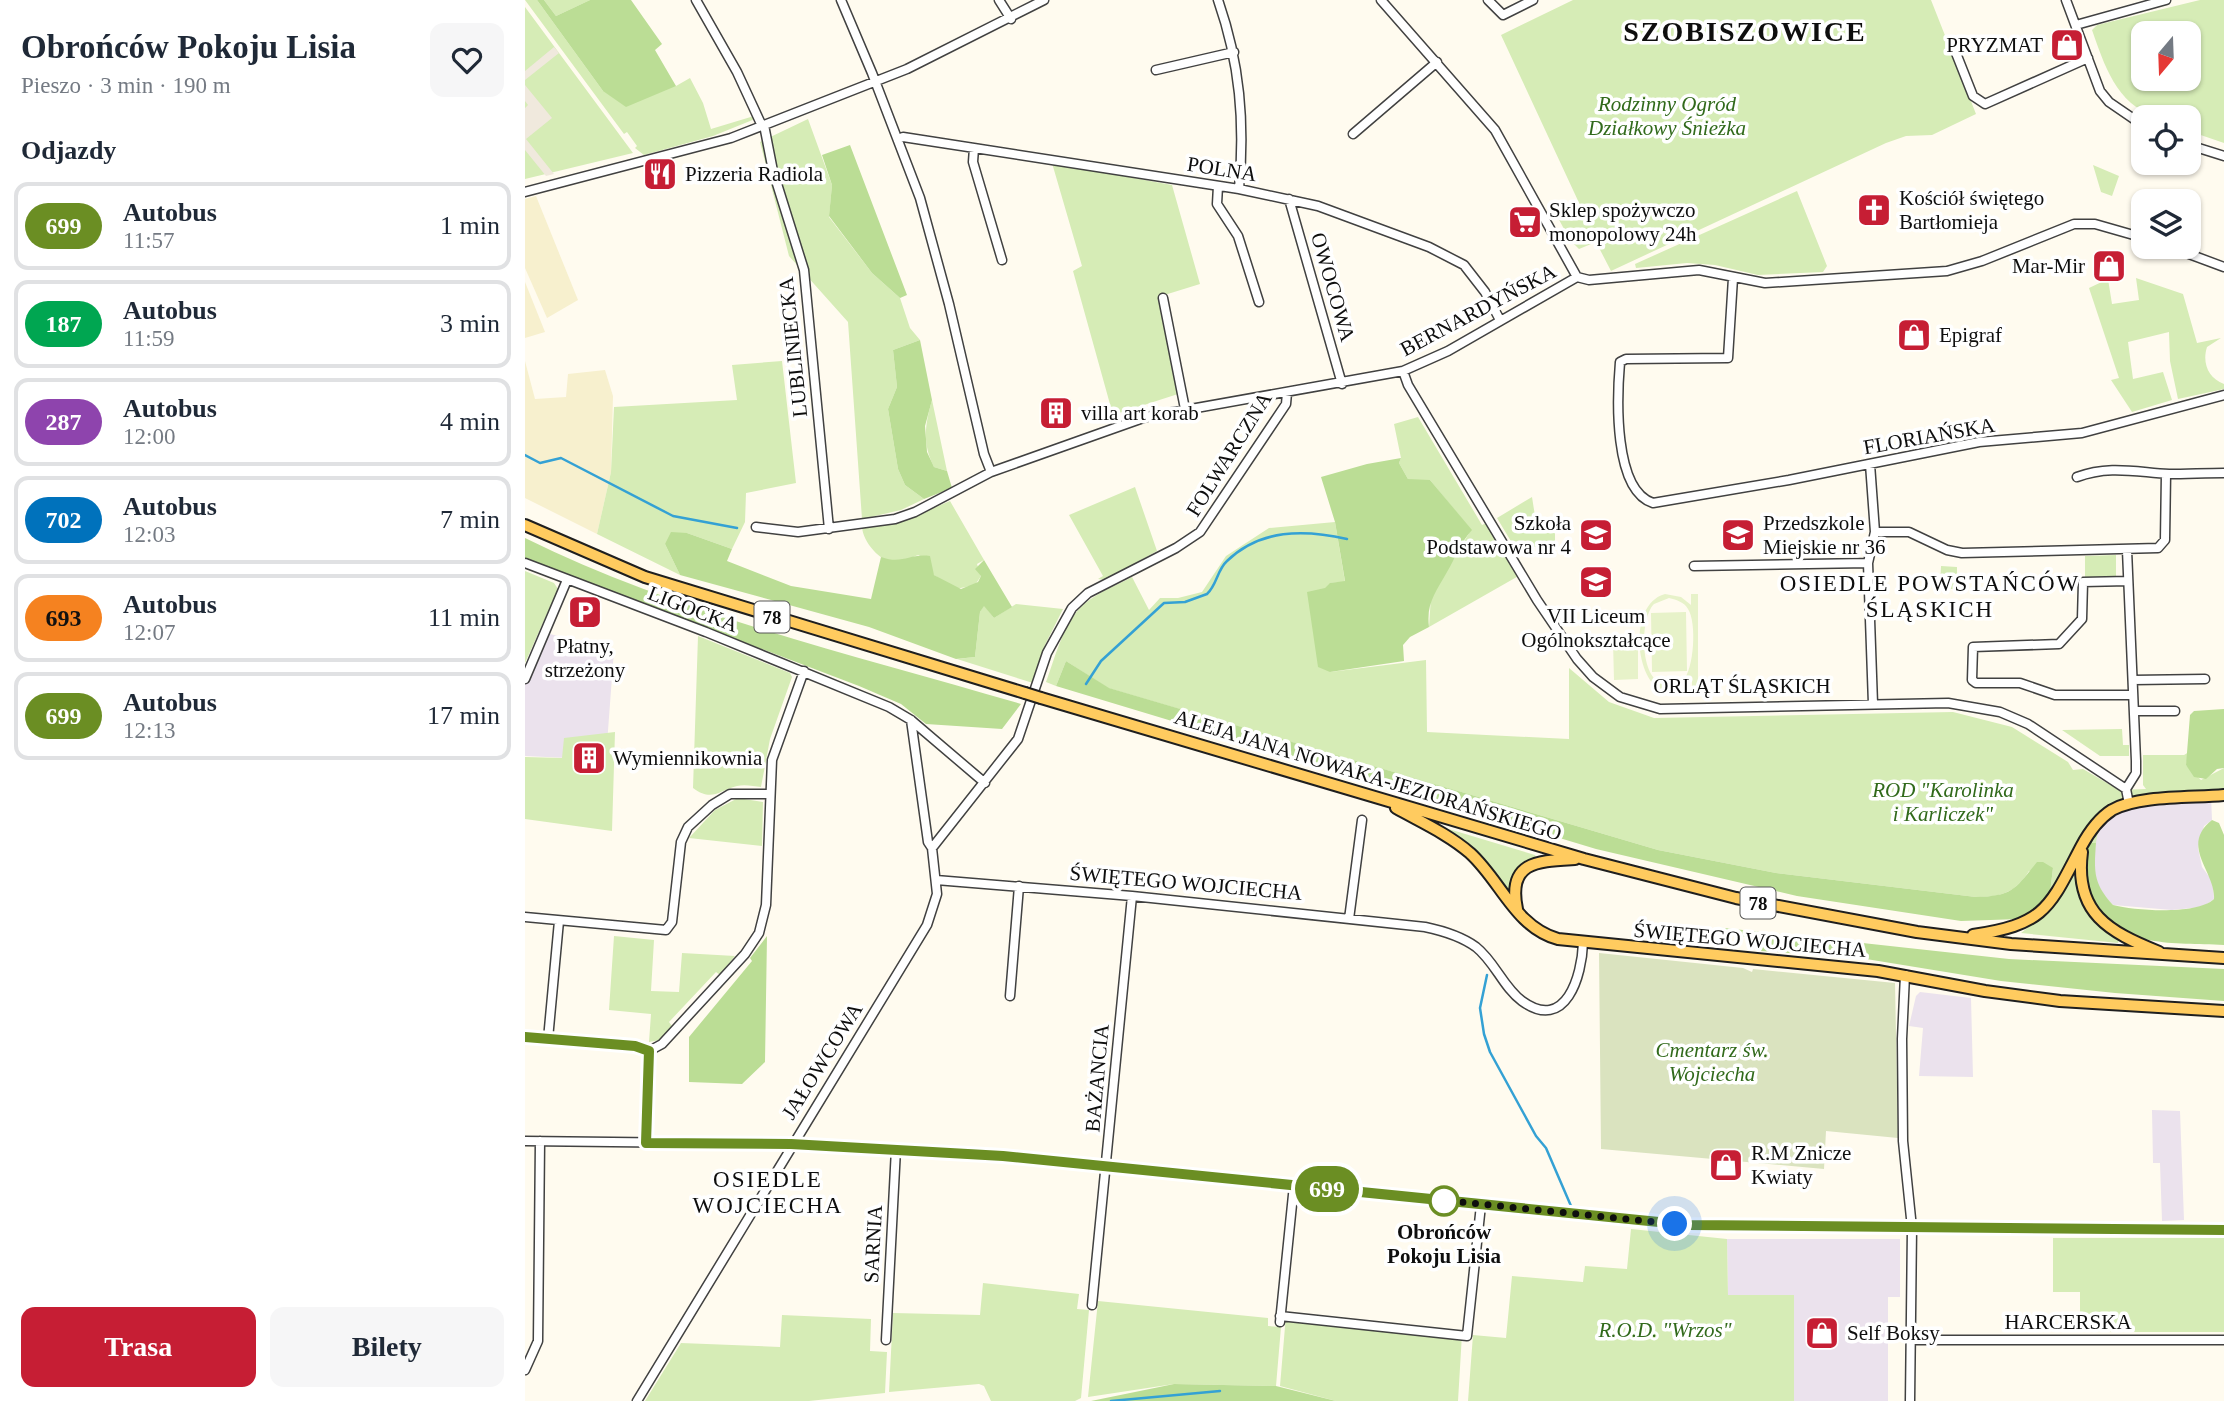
<!DOCTYPE html>
<html lang="pl">
<meta charset="utf-8">
<style>
body{margin:0;font-family:"Times New Roman",serif;background:#f6f6f7;color:#1f2937;height:100vh;display:flex;flex-direction:column;font-size:26px;white-space:nowrap}
*{box-sizing:border-box;margin:0}
p{font-size:23px;color:#747a83}
.icon{flex:none;width:38px;height:38px;fill:none;stroke:currentColor;stroke-width:2;stroke-linecap:round;stroke-linejoin:round}
.map{position:relative;flex:1;overflow:hidden}
.side{display:flex;flex-direction:column;background:#fff;width:525px}
.side>*{flex:none}
.badge{padding:0 14px;border-radius:23px;font-size:24px;line-height:46px}
.needle{width:46px;rotate:199deg}
.controls{position:absolute;left:1606px;top:21px;display:grid;gap:14px}
.controls a{display:grid;place-items:center;width:70px;height:70px;border-radius:14px;background:#fff;box-shadow:0 2px 5px #0004;font-size:35px}
.you{position:absolute;width:35px;height:35px;margin:-18px;border:5px solid #fff;border-radius:50%;background:#1a73e8;box-shadow:0 0 0 10px #1a73e833}
.map>.badge{position:absolute;translate:-50% -50%;box-shadow:0 0 0 4px #fff}
h2{padding:0 21px;font-size:26px;line-height:63px}
.round{display:grid;place-items:center;flex:none;width:74px;height:74px;border-radius:14px;background:#f6f6f7}
.headline{display:flex;align-items:center;justify-content:space-between;height:119px;padding:0 21px}
h1{font-size:33px;font-weight:700;line-height:52px}
.button{display:flex;gap:14px;margin-top:auto;padding:14px 21px}
.button a{flex:1;height:80px;border-radius:14px;background:#c61e34;color:#fff;font-size:28px;font-weight:700;line-height:80px;text-align:center}
.button a+a{background:#f6f6f7;color:#1f2937}
ul{padding:0;list-style:none}
li{display:flex;align-items:center;gap:21px;height:88px;margin:0 14px 10px;padding:0 7px;border:4px solid #e0e1e3;border-radius:14px}
li div{flex:1}
li b{display:block;font-size:26px}
li em{font-style:normal}
li .badge{min-width:77px;font-weight:700;text-align:center}
main{display:flex;flex:1;min-height:0}
.map>svg:first-child{display:block}
</style>
<main>
<section class="side">
<div class="headline"><div><h1>Obrońców Pokoju Lisia</h1><p>Pieszo · 3 min · 190 m</p></div><a class="round"><svg class="icon" aria-label="heart" viewBox="0 0 24 24"><path d="M12 20l-8-8c-3-5 5-10 8-4 3-6 11-1 8 4z"/></svg></a></div>
<h2>Odjazdy</h2>
<ul>
<li><span class="badge" style="background:#6b8e23;color:#fff">699</span><div><b>Autobus</b><p>11:57</p></div><em>1 min</em></li>
<li><span class="badge" style="background:#00a651;color:#fff">187</span><div><b>Autobus</b><p>11:59</p></div><em>3 min</em></li>
<li><span class="badge" style="background:#8e44ad;color:#fff">287</span><div><b>Autobus</b><p>12:00</p></div><em>4 min</em></li>
<li><span class="badge" style="background:#0072bc;color:#fff">702</span><div><b>Autobus</b><p>12:03</p></div><em>7 min</em></li>
<li><span class="badge" style="background:#f58220;color:#111">693</span><div><b>Autobus</b><p>12:07</p></div><em>11 min</em></li>
<li><span class="badge" style="background:#6b8e23;color:#fff">699</span><div><b>Autobus</b><p>12:13</p></div><em>17 min</em></li>
</ul>
<div class="button"><a>Trasa</a><a>Bilety</a></div>
</section>
<div class="map">
<svg width="1699" height="1401" viewBox="0 0 1699 1401">
<rect width="100%" height="100%" fill="#fffbef"/>
<!-- industrial -->
<path fill="#ebe2ed" d="M21,633L89,650L82,744L43,758L0,756V683Z
M1686,796L1687,820L1679,826L1673,848L1677,867L1688,882L1689,899L1678,907L1647,910L1588,905L1573,889L1569,869L1571,834L1578,820L1602,807Z
M1395,992L1446,998L1448,1077L1394,1076L1398,1028L1384,1026L1391,996Z
M1627,1110L1655,1111L1659,1220L1637,1221L1635,1163H1628Z
M1202,1239H1375V1297H1363V1401H1269V1296L1203,1295Z"/>
<!-- farmland -->
<path fill="#f7f0ce" d="M11,196L53,300L22,318L0,268V199Z
M0,282L20,332L0,338Z
M0,361L10,399L41,397L43,374L80,370L88,396L86,472L72,534L0,498Z"/>
<!-- green -->
<path fill="#d6ecb6" fill-rule="evenodd" d="M0,0H12L78,91L151,86L165,78L178,103L186,129L229,116L230,119L188,136L119,155L110,148L112,146L102,132L99,134Z
M19,0H65L31,16Z
M1048,0H1406L1451,114L1407,135L1381,136L1361,143L1086,271L1071,242L1054,249L1045,240L1032,216L1055,205L976,35Z
M1675,0H1699V143L1664,131V117C1654,117 1640,120 1631,117C1591,104 1579,64 1567,30L1572,25ZM1619,33H1664V79H1619Z
M0,7L108,153L0,179Z
M283,119L307,185L304,217L347,273L375,298L385,328L395,340L368,350L372,387L363,409L373,469L380,485L399,499L376,510L337,519L323,322L264,256L235,142Z
M527,163L647,185L675,284L633,297L653,394L588,415L548,271L557,266Z
M1568,165L1594,176L1587,196L1576,192Z
M1272,191L1302,266L1298,272L1233,275L1190,265L1162,263L1111,268L1110,264Z
M1611,278L1658,294L1672,343L1696,338L1682,347C1677,363 1683,378 1699,384V389L1653,399L1645,361L1644,332L1603,342L1608,379L1638,372L1647,400L1607,412L1586,380L1594,378L1564,288L1583,279L1587,304L1614,300Z
M257,361L271,483L221,493L220,522L207,549L162,533L140,544L155,575L72,534L86,472L89,407L212,400L207,365Z
M407,400L422,471L409,467C397,443 400,425 407,400Z
M893,417L957,525L964,522L997,574L904,627L906,596L946,530L905,480L889,481L883,479L874,463L876,458L869,424Z
M610,487L632,551L580,580L573,579L578,576L544,515Z
M1007,497L1010,516L1030,522V546L990,548L972,518Z
M425,501L459,560L452,564L456,576L450,585L431,589L409,575L394,555C388,556 384,560 378,562C359,568 338,543 337,527L373,523Z
M810,522L820,582L805,583V672L901,660L902,732L1044,739V668L1084,702L1129,718L1428,712L1487,727L1543,762L1548,770L1558,769L1594,790L1621,789L1618,785V755H1659L1664,752L1661,765L1676,780L1699,768V795C1673,797 1611,800 1589,811C1578,816 1572,831 1571,843H1565L1559,863V844L1525,893L1528,868L1504,871C1490,893 1476,897 1451,897L1251,873L1133,850L583,688L541,661L531,686L521,682C531,656 539,618 563,601C576,591 592,585 607,577L624,610L635,598H653L677,592L701,556L744,528Z
M1591,555V579H1560V556Z
M1416,566L1432,567V589H1415Z
M0,571L29,583L33,589L0,663Z
M491,604L538,609L520,645L508,683L432,659L450,657L455,612L459,605L469,618Z
M173,636L265,673L267,677L245,739L236,787C229,786 219,784 212,786C193,791 187,802 168,788Z
M1597,729L1598,745H1604V756H1575L1537,730Z
M90,732L87,831L0,819V757L37,758L39,738Z
M213,798L238,802L237,846L164,838L190,810Z
M917,827L1010,855L1011,857L992,871L984,895Z
M1548,873L1562,912L1582,933L1594,940L1593,943L1496,933L1524,911Z
M89,936L129,940L126,991L154,992L157,953L210,956L195,975L191,972L144,1022L147,1026L135,1040L124,1042L126,1014L84,1010Z
M1106,1229L1202,1239L1203,1295H1269V1401H943L948,1335L981,1338L987,1276L1058,1282L1060,1266L1102,1269Z
M1528,1238H1699V1332H1555V1292H1528Z
M458,1283L554,1294L552,1309L564,1310L556,1398L550,1401H466L459,1386L454,1384L364,1392L368,1313L455,1315Z
M573,1301L743,1318V1326L756,1327L751,1386L649,1384L563,1397Z
M257,1315L346,1319L345,1351L362,1352L360,1393L284,1401H120L156,1343L255,1347Z
M761,1315L937,1334L933,1401H811L755,1386Z"/>
<!-- forest -->
<path fill="#bbdd95" d="M12,0H19L31,16L65,0H106L137,44L130,50L151,86L101,107L78,91Z
M325,145L382,295L375,298L347,273L304,216L307,185L297,155Z
M395,340L407,400L400,426L402,452L409,467L422,471L427,488L399,499L380,485L373,469L363,409L372,387L368,350Z
M876,458L874,463L883,479L905,480L947,530C935,543 931,557 922,572C911,592 901,603 904,627L885,637L878,645L879,661L805,672L793,667L782,592L800,588L805,583L820,581L810,522L796,477L842,464Z
M146,532L162,533L207,549L202,561L266,586L346,599L356,557C378,565 384,553 405,556L409,575L436,589L453,582L456,576L450,569L459,560L487,607L469,618L459,606L455,612L450,657L431,659L344,627L155,575L140,544Z
M0,538C156,615 330,655 496,704L477,729L401,724L376,704L334,686L0,559Z
M541,661L584,688L1133,850L1251,873L1451,897C1488,896 1490,889 1512,862H1518L1528,868L1525,893L1516,906L1495,919L1436,921L1272,896L1071,849L531,686Z
M1699,709V768L1692,769L1681,779L1669,777L1661,765L1665,715L1669,711Z
M1687,820L1694,823L1699,835V945C1647,942 1598,950 1568,900C1557,883 1557,861 1565,843H1571C1569,871 1568,883 1588,905C1611,911 1672,915 1689,899C1691,872 1654,846 1687,820Z
M1190,927L1484,959L1699,969V1001L1590,993L1476,981L1335,958L1236,951L1227,939Z
M242,936L240,1062L217,1084L164,1082V1037L227,961L225,958Z
M649,1384L751,1386L811,1401H566Z"/>
<!-- cemetery -->
<path fill="#dae3bf" d="M1074,953L1218,968L1227,972L1228,969L1370,983L1373,1138L1301,1131L1299,1169L1076,1149Z"/>
<!-- pitch -->
<path fill="#e7f2c9" fill-rule="evenodd" d="M1140,594L1156,597L1166,605V594H1173V689H1167V679C1118,731 1092,607 1140,594ZM1144,598C1152,600 1159,602 1163,609C1172,623 1169,669 1158,681C1114,705 1112,621 1129,604Z
M1161,612L1162,671L1127,672L1126,613Z
M1088,642H1113V679L1089,680Z"/>
<!-- plaza -->
<path fill="#f0e9dd" d="M29,47L34,53L0,80V71Z
M0,85L27,118L1,139L29,174L21,176L0,150V108L3,105L0,101Z"/>
<g fill="none" stroke-linecap="round" stroke-linejoin="round">
<!-- stream -->
<path stroke="#34a1d4" stroke-width="2.5" d="M0,455L15,463L36,458L148,516L212,528
M561,684L576,661L639,603L660,602L682,594C692,585 692,570 702,561C735,529 779,529 822,539
M962,975L955,1008L959,1034L965,1052L1011,1136L1021,1148L1046,1206
M586,1401L695,1391"/>
<!-- minor casing -->
<g stroke="#414141" stroke-width="11">
<path id="minor" d="M171,0L212,72L237,126
M316,0L347,73L395,198L424,304L459,454L466,472
M474,0L486,19
M693,0C715,63 720,123 714,189
M856,0L970,130L1052,277
M963,0L978,15L1008,0
M1541,0L1575,91L1584,102L1619,126
M1551,25L1641,0
M1429,48L1448,96L1460,104L1563,58
M631,70L709,52
M239,125L248,171L279,270L304,529
M828,134L912,62
M373,139L378,137L714,189L793,206L904,247L939,265L960,292L975,320
M1664,145L1699,156
M449,148L448,162L477,260
M693,186L692,204L713,236L734,302
M0,192L206,138L382,69L519,0
M764,199L817,384
M1645,247L1699,267
M1208,278L1203,358L1101,359L1095,362C1092,397 1088,490 1128,503L1264,480L1454,442L1557,433L1699,395
M638,298L660,409
M878,371L883,385L1012,600L1052,659L1068,677L1095,697L1135,709L1423,703L1475,712L1503,724L1601,789L1604,804
M1345,464L1350,532H1384L1422,550L1437,553L1633,548L1640,540L1641,474
M1552,477C1584,465 1610,472 1644,474C1662,474 1681,473 1699,473
M231,527L273,532L370,519L390,512L466,472L621,417L878,371L923,351L1052,277L1064,280L1174,270L1240,283L1422,271L1457,261L1549,224H1570L1619,238
M0,563L181,632L364,707L386,720L460,783
M1169,566L1343,563
M1603,581L1558,582L1557,619L1534,644L1448,647L1447,680L1451,683H1495L1530,695H1608
M0,679L42,580
M1608,680L1680,679
M1348,704L1343,563L1350,532
M1609,711H1650
M386,720L403,842L407,848
M1601,789L1611,773V761L1602,550
M411,880L607,896L900,927C919,931 936,936 951,947C970,962 978,987 997,1001C1041,1033 1057,975 1058,943
M0,917L141,930L147,922L156,842L163,827L187,805L205,794H245
M824,919L837,820
M1380,975L1377,1039L1378,1141L1387,1228L1385,1401
M485,996L494,886
M0,1037L110,1046L124,1051
M23,1039L34,921
M124,1051L137,1044L220,954L234,933L241,905L247,760L279,671
M0,1141L266,1144L478,1156L1164,1225L1699,1230
M121,1143L124,1051
M567,1305L607,896
M755,1316L942,1336L956,1205
M755,1322L769,1185
M361,1340L371,1149
M1386,1340H1699
M0,1370L13,1341L15,1141
M112,1401L402,925L412,894L407,848L493,739L522,653L547,608L563,593L651,548L675,532L761,404L762,393"/>
</g>
<!-- major casing -->
<g stroke="#1f1f1f" stroke-width="14">
<path id="major" d="M0,525L120,577L500,693
M516,698L1059,859L1211,898L1392,932L1486,944L1699,958
M871,808C896,822 923,834 945,853C976,881 990,927 1033,939L1353,971L1460,991L1535,1001L1699,1011
M1557,852C1549,913 1584,932 1634,952
M992,909C982,861 1013,861 1050,859
M1448,935C1521,924 1524,908 1556,847C1564,832 1573,819 1587,810C1614,795 1668,798 1699,795"/>
</g>
<!-- minor -->
<use href="#minor" stroke="#fff" stroke-width="8"/>
<!-- major -->
<use href="#major" stroke="#ffcb5f" stroke-width="10"/>
<!-- major-bridge casing -->
<g stroke="#1f1f1f" stroke-width="14" stroke-linecap="butt">
<path id="major-bridge" d="M500,693L516,698"/>
</g>
<!-- major-bridge -->
<use href="#major-bridge" stroke="#ffcb5f" stroke-width="10"/>
</g>
<g fill="none" stroke-linecap="round" stroke-linejoin="round">
<!-- line casing -->
<g stroke="#fff" stroke-width="16">
<path id="line" d="M0,1037L110,1046L124,1051L121,1143L266,1144L478,1156L1164,1225L1699,1230"/>
</g>
<!-- line -->
<use href="#line" stroke="#6b8e23" stroke-width="10"/>
<!-- walk -->
<path stroke="#0e0e0e" stroke-width="7" stroke-dasharray="0 12.6" d="M919,1201L916,1200L1150,1224"/>
</g>
<!-- icons -->
<defs>
<g id="shop-square" transform="scale(1.75)"><rect x="-9" y="-9" width="18" height="18" rx="4" fill="#c61e34" stroke="#fff"/><path d="M-5-2.5h2.3a2.7 3.5 0 0 1 5.4 0H5L5.5 6h-11ZM-1.5-2.5h3a1.5 2.3 0 0 0-3 0Z" fill="#fff"/></g>
<g id="restaurant-square" transform="scale(1.75)"><rect x="-9" y="-9" width="18" height="18" rx="4" fill="#c61e34" stroke="#fff"/><path d="M-5-6h1v4h1v-4h1v4h1v-4h1v5L-1.5 .5V6h-2V.5L-5-1ZM5-6V6H3V1.5H1.5Q1.5-4 5-6Z" fill="#fff"/></g>
<g id="church-square" transform="scale(1.75)"><rect x="-9" y="-9" width="18" height="18" rx="4" fill="#c61e34" stroke="#fff"/><path d="M-1.2-6h2.4v3.5h3.3v2.4h-3.3V6h-2.4V-.1h-3.3v-2.4h3.3Z" fill="#fff"/></g>
<g id="supermarket-square" transform="scale(1.75)"><rect x="-9" y="-9" width="18" height="18" rx="4" fill="#c61e34" stroke="#fff"/><path d="M-6-5.5h2.5l.6 2H6L4.5 2H-2.5L-4.4-4H-6ZM-1.5 3.2a1.3 1.3 0 1 0 .1 0ZM3 3.2a1.3 1.3 0 1 0 .1 0Z" fill="#fff"/></g>
<g id="building-square" transform="scale(1.75)"><rect x="-9" y="-9" width="18" height="18" rx="4" fill="#c61e34" stroke="#fff"/><path d="M-4-6H4V6H1V3H-1V6H-4ZM-2.5-4.3h1.7v1.8h-1.7ZM.8-4.3h1.7v1.8H.8ZM-2.5-1h1.7V.8h-1.7ZM.8-1h1.7V.8H.8Z" fill="#fff"/></g>
<g id="school-square" transform="scale(1.75)"><rect x="-9" y="-9" width="18" height="18" rx="4" fill="#c61e34" stroke="#fff"/><path d="M0-5L7-2L0 1L-7-2ZM-4 1L0 2.5L4 1V4Q0 6-4 4Z" fill="#fff"/></g>
<g id="parking-square" transform="scale(1.75)"><rect x="-9" y="-9" width="18" height="18" rx="4" fill="#c61e34" stroke="#fff"/><path d="M-3.5-5.5H1a3.5 3.5 0 0 1 0 7H-1V5.5H-3.5ZM-1-3.4V-.6H.8a1.4 1.4 0 0 0 0-2.8Z" fill="#fff"/></g>
</defs>
<g fill-rule="evenodd">
<use href="#shop-square" x="1542" y="45"/>
<use href="#restaurant-square" x="135" y="174"/>
<use href="#church-square" x="1349" y="210"/>
<use href="#supermarket-square" x="1000" y="222"/>
<use href="#shop-square" x="1584" y="266"/>
<use href="#shop-square" x="1389" y="335"/>
<use href="#building-square" x="531" y="413"/>
<use href="#school-square" x="1071" y="535"/>
<use href="#school-square" x="1213" y="535"/>
<use href="#school-square" x="1071" y="582"/>
<use href="#parking-square" x="60" y="612"/>
<use href="#building-square" x="64" y="758"/>
<use href="#shop-square" x="1201" y="1165"/>
<use href="#shop-square" x="1297" y="1333"/>
</g>
<!-- markers -->
<circle fill="#fff" stroke="#6b8e23" stroke-width="3.5" cx="919" cy="1201" r="14"/>
<g text-anchor="middle" dominant-baseline="central" stroke-width="7" stroke-linejoin="round" paint-order="stroke">
<!-- shield labels -->
<g fill="#fff" stroke="#565656" stroke-width="2">
<rect x="229.5" y="601.5" width="35" height="31" rx="5"/>
<rect x="1215.5" y="887.5" width="35" height="31" rx="5"/>
</g>
<g font-size="19" font-weight="bold" fill="#0e0e0e">
<text x="247" y="617">78</text>
<text x="1233" y="903">78</text>
</g>
<!-- poi labels -->
<g font-size="21" fill="#0e0e0e" stroke="#fff" text-anchor="start">
<text x="1518" y="45" text-anchor="end">PRYZMAT</text>
<text x="160" y="174">Pizzeria Radiola</text>
<text x="1374" y="198">Kościół świętego<tspan x="1374" dy="24">Bartłomieja</tspan></text>
<text x="1024" y="210">Sklep spożywczo<tspan x="1024" dy="24">monopolowy 24h</tspan></text>
<text x="1560" y="266" text-anchor="end">Mar-Mir</text>
<text x="1414" y="335">Epigraf</text>
<text x="556" y="413">villa art korab</text>
<text x="1046" y="523" text-anchor="end">Szkoła<tspan x="1046" dy="24">Podstawowa nr 4</tspan></text>
<text x="1238" y="523">Przedszkole<tspan x="1238" dy="24">Miejskie nr 36</tspan></text>
<text x="1071" y="616" text-anchor="middle">VII Liceum<tspan x="1071" dy="24">Ogólnokształcące</tspan></text>
<text x="60" y="646" text-anchor="middle">Płatny,<tspan x="60" dy="24">strzeżony</tspan></text>
<text x="88" y="758">Wymiennikownia</text>
<text x="1226" y="1153">R.M Znicze<tspan x="1226" dy="24">Kwiaty</tspan></text>
<text x="1322" y="1333">Self Boksy</text>
</g>
<!-- park labels -->
<g font-size="21" font-style="italic" fill="#316a1b" stroke="#fff">
<text x="1142" y="104">Rodzinny Ogród<tspan x="1142" dy="24">Działkowy Śnieżka</tspan></text>
<text x="1418" y="790">ROD "Karolinka<tspan x="1418" dy="24">i Karliczek"</tspan></text>
<text x="1187" y="1050">Cmentarz św.<tspan x="1187" dy="24">Wojciecha</tspan></text>
<text x="1140" y="1330">R.O.D. "Wrzos"</text>
</g>
<!-- street labels -->
<g font-size="21" fill="#0e0e0e" stroke="#fff">
<text transform="translate(697 169) rotate(9)">POLNA</text>
<text transform="translate(808 287) rotate(74)">OWOCOWA</text>
<text transform="translate(953 310) rotate(-28)">BERNARDYŃSKA</text>
<text transform="translate(268 347) rotate(-96)">LUBLINIECKA</text>
<text transform="translate(1404 436) rotate(-10)">FLORIAŃSKA</text>
<text transform="translate(704 454) rotate(-58)">FOLWARCZNA</text>
<text transform="translate(168 609) rotate(21)">LIGOCKA</text>
<text x="1217" y="686">ORLĄT ŚLĄSKICH</text>
<text transform="translate(843 775) rotate(17)">ALEJA JANA NOWAKA-JEZIORAŃSKIEGO</text>
<text transform="translate(661 883) rotate(5)">ŚWIĘTEGO WOJCIECHA</text>
<text transform="translate(1225 940) rotate(5)">ŚWIĘTEGO WOJCIECHA</text>
<text transform="translate(297 1061) rotate(-58)">JAŁOWCOWA</text>
<text transform="translate(572 1078) rotate(-85)">BAŻANCIA</text>
<text transform="translate(348 1244) rotate(-87)">SARNIA</text>
<text x="1543" y="1322">HARCERSKA</text>
</g>
<!-- stop labels -->
<g font-size="21" font-weight="bold" fill="#0e0e0e" stroke="#fff">
<text x="919" y="1232">Obrońców<tspan x="919" dy="24">Pokoju Lisia</tspan></text>
</g>
<!-- neighbourhood labels -->
<g font-size="23" letter-spacing="2" fill="#0e0e0e" stroke="#fff">
<text x="1405" y="583">OSIEDLE POWSTAŃCÓW<tspan x="1405" dy="26">ŚLĄSKICH</tspan></text>
<text x="243" y="1179">OSIEDLE<tspan x="243" dy="26">WOJCIECHA</tspan></text>
</g>
<!-- district labels -->
<g font-size="28" font-weight="bold" letter-spacing="2" fill="#0e0e0e" stroke="#fff">
<text x="1220" y="31">SZOBISZOWICE</text>
</g>
</g>
</svg>
<div class="controls">
<a><svg class="needle" viewBox="-14 -14 28 28"><path d="M0-13l5 13h-10z" fill="#e53935"/><path d="M0 13l5-13h-10z" fill="#747a83"/></svg></a>
<a><svg class="icon" aria-label="locate" viewBox="0 0 24 24"><circle cx="12" cy="12" r="6"/><path d="M12 2v4M12 18v4M2 12h4M18 12h4"/></svg></a>
<a><svg class="icon" aria-label="layers" viewBox="0 0 24 24"><path d="M12 4l9 5-9 5-9-5zM3 14l9 5 9-5"/></svg></a>
</div>
<div class="you" style="left:1150px;top:1224px"></div>
<b class="badge" style="left:802px;top:1189px;background:#6b8e23;color:#fff">699</b>
</div>
</main>
